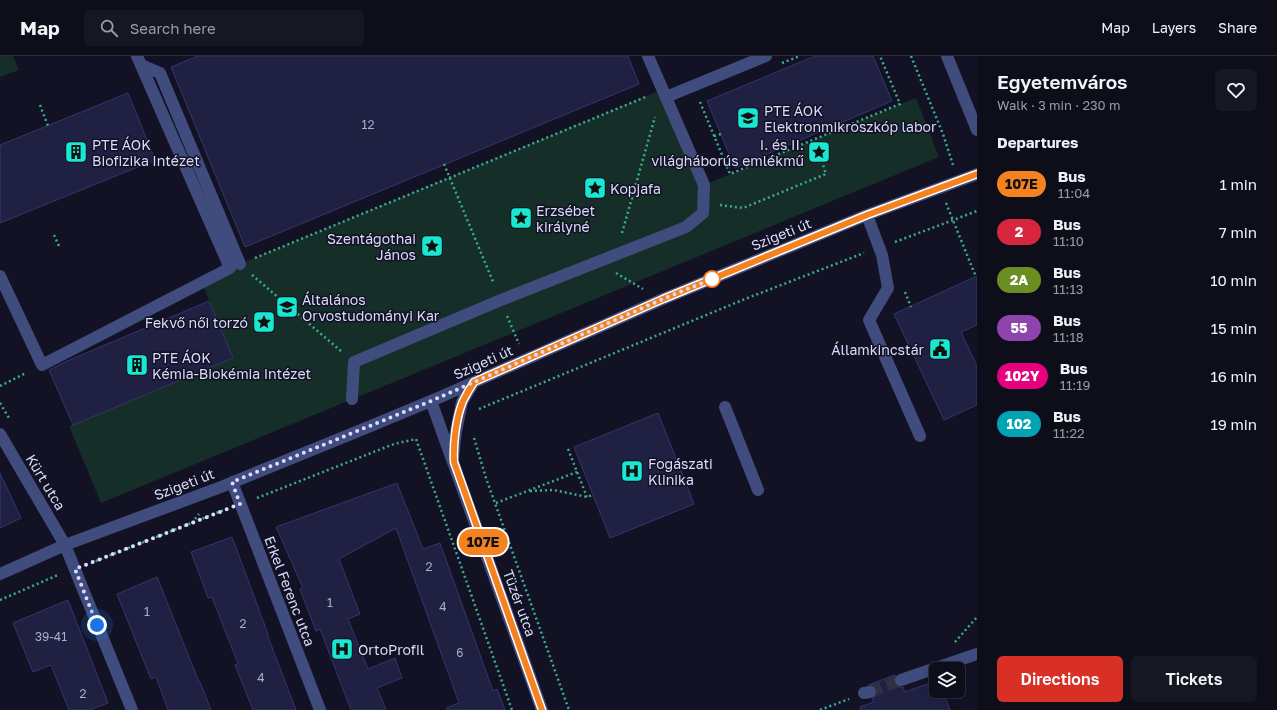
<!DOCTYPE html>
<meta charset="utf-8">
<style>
body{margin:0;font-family:"Golos Text",sans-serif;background:#171724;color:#f1f3f6;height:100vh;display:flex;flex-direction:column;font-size:15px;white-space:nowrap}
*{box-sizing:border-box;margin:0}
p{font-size:13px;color:#9b9ca3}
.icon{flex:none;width:22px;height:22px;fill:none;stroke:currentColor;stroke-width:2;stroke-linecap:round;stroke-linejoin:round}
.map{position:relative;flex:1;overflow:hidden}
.drawer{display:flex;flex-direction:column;background:#0e0e1b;width:300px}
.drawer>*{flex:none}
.badge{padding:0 8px;border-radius:13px;font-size:14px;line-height:26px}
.tools{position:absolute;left:929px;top:606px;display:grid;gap:8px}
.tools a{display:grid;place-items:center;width:36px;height:36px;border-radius:6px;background:#0e0e1b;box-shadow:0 2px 10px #0003,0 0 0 1px #2e2e3a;font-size:20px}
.you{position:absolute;width:20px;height:20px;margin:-10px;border:3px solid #fff;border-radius:50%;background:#1a73e8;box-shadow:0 0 0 6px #1a73e833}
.map>.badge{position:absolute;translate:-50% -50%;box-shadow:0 0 0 2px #fff}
h2{padding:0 20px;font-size:15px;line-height:36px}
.round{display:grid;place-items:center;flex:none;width:42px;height:42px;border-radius:6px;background:#171724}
.head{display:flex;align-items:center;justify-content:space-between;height:68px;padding:0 20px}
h1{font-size:19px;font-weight:600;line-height:30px}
.cta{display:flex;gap:8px;margin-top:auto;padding:8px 20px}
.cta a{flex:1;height:46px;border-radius:6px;background:#d93025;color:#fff;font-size:16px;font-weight:600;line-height:46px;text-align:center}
.cta a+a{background:#171724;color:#f1f3f6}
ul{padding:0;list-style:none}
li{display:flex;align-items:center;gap:12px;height:48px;padding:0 20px}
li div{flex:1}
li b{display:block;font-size:15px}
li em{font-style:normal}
li .badge{min-width:44px;font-weight:700;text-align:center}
header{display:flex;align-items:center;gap:24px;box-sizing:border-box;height:56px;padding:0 20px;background:#0e0e1b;border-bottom:1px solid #2e2e3a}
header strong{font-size:19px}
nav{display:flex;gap:22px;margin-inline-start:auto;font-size:14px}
.search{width:280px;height:36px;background:#171724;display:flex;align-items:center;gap:10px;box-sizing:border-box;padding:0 14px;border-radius:6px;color:#9b9ca3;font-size:15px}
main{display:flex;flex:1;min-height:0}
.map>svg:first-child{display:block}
</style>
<header>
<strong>Map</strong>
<div class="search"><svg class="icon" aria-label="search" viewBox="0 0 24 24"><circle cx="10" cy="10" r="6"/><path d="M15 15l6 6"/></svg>Search here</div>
<nav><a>Map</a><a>Layers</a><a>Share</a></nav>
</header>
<main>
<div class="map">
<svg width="977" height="654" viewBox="0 0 977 654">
<rect width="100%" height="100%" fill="#121224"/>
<!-- green -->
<path fill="#152e28" d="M0,0H13L19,14L0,21Z
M663,33L704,129L916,42L939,101L101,447L69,370L233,302L202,227L240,208Z"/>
<!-- building -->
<path fill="#202043" stroke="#34356d" d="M198,0H628L639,28L245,191L171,11Z
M815,0H873L892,45L735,112L707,45Z
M128,37L155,104L0,167V89Z
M977,220V269L961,276L977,310V349L944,364L894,258Z
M209,245L233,302L73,369L49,314L67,305Z
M658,357L694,448L610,482L574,391Z
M0,417L21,462L0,472Z
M397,427L423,493L440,487L493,635L497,633L505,654H447L446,652L459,647L396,472L339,503L360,558L348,563L368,613L395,602L402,622L377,632L386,654H351L320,573L316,575L300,533L303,532L276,471Z
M232,481L268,578H267L296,654H253L235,609L238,608L212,541L208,542L191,496Z
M157,521L199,626H200L211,654H168L156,621L151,623L117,538Z
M68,544L108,647L90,654H69L51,609L33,616L13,567Z
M895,619L894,627L899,631H903L905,636L936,625V635H943L950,654H860V651L874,646L872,643L877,638L876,631L872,629H868Z"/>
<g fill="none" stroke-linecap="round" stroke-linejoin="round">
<!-- minor-tunnel -->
<path stroke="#303044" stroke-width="12" stroke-dasharray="12 6" stroke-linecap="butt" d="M870,636L901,624"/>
<!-- path -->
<path stroke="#3cac8e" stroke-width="2.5" stroke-dasharray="2 3" stroke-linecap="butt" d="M911,0L943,78L953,109
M782,7L800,0
M700,46L730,118L900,48L880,0
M40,49L48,70
M714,80L721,78
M444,108L494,228
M946,147L976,221
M720,149L743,152L826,118L819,96
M622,177L655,61
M54,179L59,190
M895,186L977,155
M255,202L648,40
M616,217L643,233
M252,219L341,295
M905,236L911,251
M507,260L519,288
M0,330L26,317
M0,347L9,362
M479,353L745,243L864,197
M474,382L486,422L569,654
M568,393L587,441
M530,435L554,434L587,441L593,439
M257,442L394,388L416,383L512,654
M496,447L577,416
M192,467L199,458
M91,507L224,454
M0,544L58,519
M955,586L977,561
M820,654L849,643"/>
<!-- minor -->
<path stroke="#414c7e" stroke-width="12" d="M947,0L977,74
M141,9L160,17L240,208
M666,41L766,0
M867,159L882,199L888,232L869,264L920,380
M0,220L42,309L230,212L137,0
M352,343L354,306L501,244L686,171L703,157L704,129L648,0
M431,345L542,654
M725,351L758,434
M0,378L65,489L132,654
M453,401L456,375L462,346L474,326
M232,426L320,654
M0,518L65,489L221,431L361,374L438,342L663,243L867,159L977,118
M901,624L977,598
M864,637L870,636"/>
</g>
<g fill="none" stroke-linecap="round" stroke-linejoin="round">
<!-- line casing -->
<g stroke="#fff" stroke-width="9">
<path id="line" d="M542,654L454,406C453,388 456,362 463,345C466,339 470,332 474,326L663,243L867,159L977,118"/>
</g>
<!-- line -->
<use href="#line" stroke="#f58220" stroke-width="6"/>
<!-- walk -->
<path stroke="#d9dcfb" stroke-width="4" stroke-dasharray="0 7.2" d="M97,569L75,513L240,448L232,426L431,345L663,243L712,223"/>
</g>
<!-- icons -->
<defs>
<g id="university-square" transform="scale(1.15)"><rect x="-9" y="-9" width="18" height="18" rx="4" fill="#19e7d1" stroke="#121224"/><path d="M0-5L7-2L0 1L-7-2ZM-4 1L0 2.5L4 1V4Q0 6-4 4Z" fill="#111"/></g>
<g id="building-square" transform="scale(1.15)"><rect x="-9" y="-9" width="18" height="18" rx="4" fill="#19e7d1" stroke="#121224"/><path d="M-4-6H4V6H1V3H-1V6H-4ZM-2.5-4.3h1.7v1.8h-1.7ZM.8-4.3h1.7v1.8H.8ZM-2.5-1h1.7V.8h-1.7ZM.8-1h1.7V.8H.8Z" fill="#111"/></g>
<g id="sight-square" transform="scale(1.15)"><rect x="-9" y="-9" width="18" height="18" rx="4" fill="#19e7d1" stroke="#121224"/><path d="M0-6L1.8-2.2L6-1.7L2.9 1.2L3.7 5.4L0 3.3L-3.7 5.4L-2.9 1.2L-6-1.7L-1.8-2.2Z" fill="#111"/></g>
<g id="civic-square" transform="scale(1.15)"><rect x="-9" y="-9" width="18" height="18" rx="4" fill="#19e7d1" stroke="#121224"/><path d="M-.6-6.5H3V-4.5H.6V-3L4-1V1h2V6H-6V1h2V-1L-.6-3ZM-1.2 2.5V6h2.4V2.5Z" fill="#111"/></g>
<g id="hospital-square" transform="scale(1.15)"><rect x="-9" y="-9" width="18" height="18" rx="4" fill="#19e7d1" stroke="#121224"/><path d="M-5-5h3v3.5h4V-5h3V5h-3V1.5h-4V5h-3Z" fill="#111"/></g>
</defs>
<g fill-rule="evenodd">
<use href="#university-square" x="748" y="62"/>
<use href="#building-square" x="76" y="96"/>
<use href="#sight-square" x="819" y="96"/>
<use href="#sight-square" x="595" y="132"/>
<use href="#sight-square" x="521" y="162"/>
<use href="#sight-square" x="432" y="190"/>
<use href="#university-square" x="287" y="251"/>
<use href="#sight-square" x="264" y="266"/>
<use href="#civic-square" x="940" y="293"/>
<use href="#building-square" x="137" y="309"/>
<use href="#hospital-square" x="632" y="415"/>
<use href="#hospital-square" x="342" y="593"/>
</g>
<!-- markers -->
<circle fill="#fff" stroke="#f58220" stroke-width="2" cx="712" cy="223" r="8"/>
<g text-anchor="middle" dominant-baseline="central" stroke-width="3" stroke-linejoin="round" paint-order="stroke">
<!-- number labels -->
<g font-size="12" fill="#abadcd">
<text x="368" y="68">12</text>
<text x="429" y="510">2</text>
<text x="330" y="546">1</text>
<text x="443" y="550">4</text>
<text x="147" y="555">1</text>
<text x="243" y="567">2</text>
<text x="51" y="580">39-41</text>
<text x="460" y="596">6</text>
<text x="261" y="621">4</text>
<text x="83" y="637">2</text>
</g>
<!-- poi labels -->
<g font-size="14" fill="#d9dcfb" stroke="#121224" text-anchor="start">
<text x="764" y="54">PTE ÁOK<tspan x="764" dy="16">Elektronmikroszkóp labor</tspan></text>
<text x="92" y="88">PTE ÁOK<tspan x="92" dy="16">Biofizika Intézet</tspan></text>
<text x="804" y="88" text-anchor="end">I. és II.<tspan x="804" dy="16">világháborús emlékmű</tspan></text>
<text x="610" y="132">Kopjafa</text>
<text x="536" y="154">Erzsébet<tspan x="536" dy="16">királyné</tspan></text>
<text x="416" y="182" text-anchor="end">Szentágothai<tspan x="416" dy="16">János</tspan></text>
<text x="302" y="243">Általános<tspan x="302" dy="16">Orvostudományi Kar</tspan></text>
<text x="248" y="266" text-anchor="end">Fekvő női torzó</text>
<text x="924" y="293" text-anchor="end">Államkincstár</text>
<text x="152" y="301">PTE ÁOK<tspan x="152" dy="16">Kémia-Biokémia Intézet</tspan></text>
<text x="648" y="407">Fogászati<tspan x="648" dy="16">Klinika</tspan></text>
<text x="358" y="593">OrtoProfil</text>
</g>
<!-- street labels -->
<g font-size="14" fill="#d9dcfb" stroke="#121224">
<text transform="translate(781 178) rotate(-22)">Szigeti út</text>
<text transform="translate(483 306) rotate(-24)">Szigeti út</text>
<text transform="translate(46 426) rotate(59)">Kürt utca</text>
<text transform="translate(184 428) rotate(-21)">Szigeti út</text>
<text transform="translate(290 535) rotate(69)">Erkel Ferenc utca</text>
<text transform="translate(520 547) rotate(70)">Tüzér utca</text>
</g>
</g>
</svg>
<div class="tools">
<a><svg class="icon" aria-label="layers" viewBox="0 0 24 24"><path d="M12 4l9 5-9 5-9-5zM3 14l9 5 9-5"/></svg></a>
</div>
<div class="you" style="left:97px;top:569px"></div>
<b class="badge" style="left:483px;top:486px;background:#f58220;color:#111">107E</b>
</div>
<section class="drawer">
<div class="head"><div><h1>Egyetemváros</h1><p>Walk · 3 min · 230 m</p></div><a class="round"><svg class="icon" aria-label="heart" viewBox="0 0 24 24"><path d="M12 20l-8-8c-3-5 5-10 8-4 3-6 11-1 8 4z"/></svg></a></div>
<h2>Departures</h2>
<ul>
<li><span class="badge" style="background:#f58220;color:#111">107E</span><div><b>Bus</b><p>11:04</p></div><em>1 min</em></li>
<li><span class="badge" style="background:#d7263d;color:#fff">2</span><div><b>Bus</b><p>11:10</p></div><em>7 min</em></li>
<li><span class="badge" style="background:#6b8e23;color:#fff">2A</span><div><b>Bus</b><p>11:13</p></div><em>10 min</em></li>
<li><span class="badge" style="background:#8e44ad;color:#fff">55</span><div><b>Bus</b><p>11:18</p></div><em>15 min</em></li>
<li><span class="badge" style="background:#e6007e;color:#fff">102Y</span><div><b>Bus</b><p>11:19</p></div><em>16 min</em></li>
<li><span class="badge" style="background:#00a3b4;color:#fff">102</span><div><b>Bus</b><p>11:22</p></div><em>19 min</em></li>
</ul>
<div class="cta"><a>Directions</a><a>Tickets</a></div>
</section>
</main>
